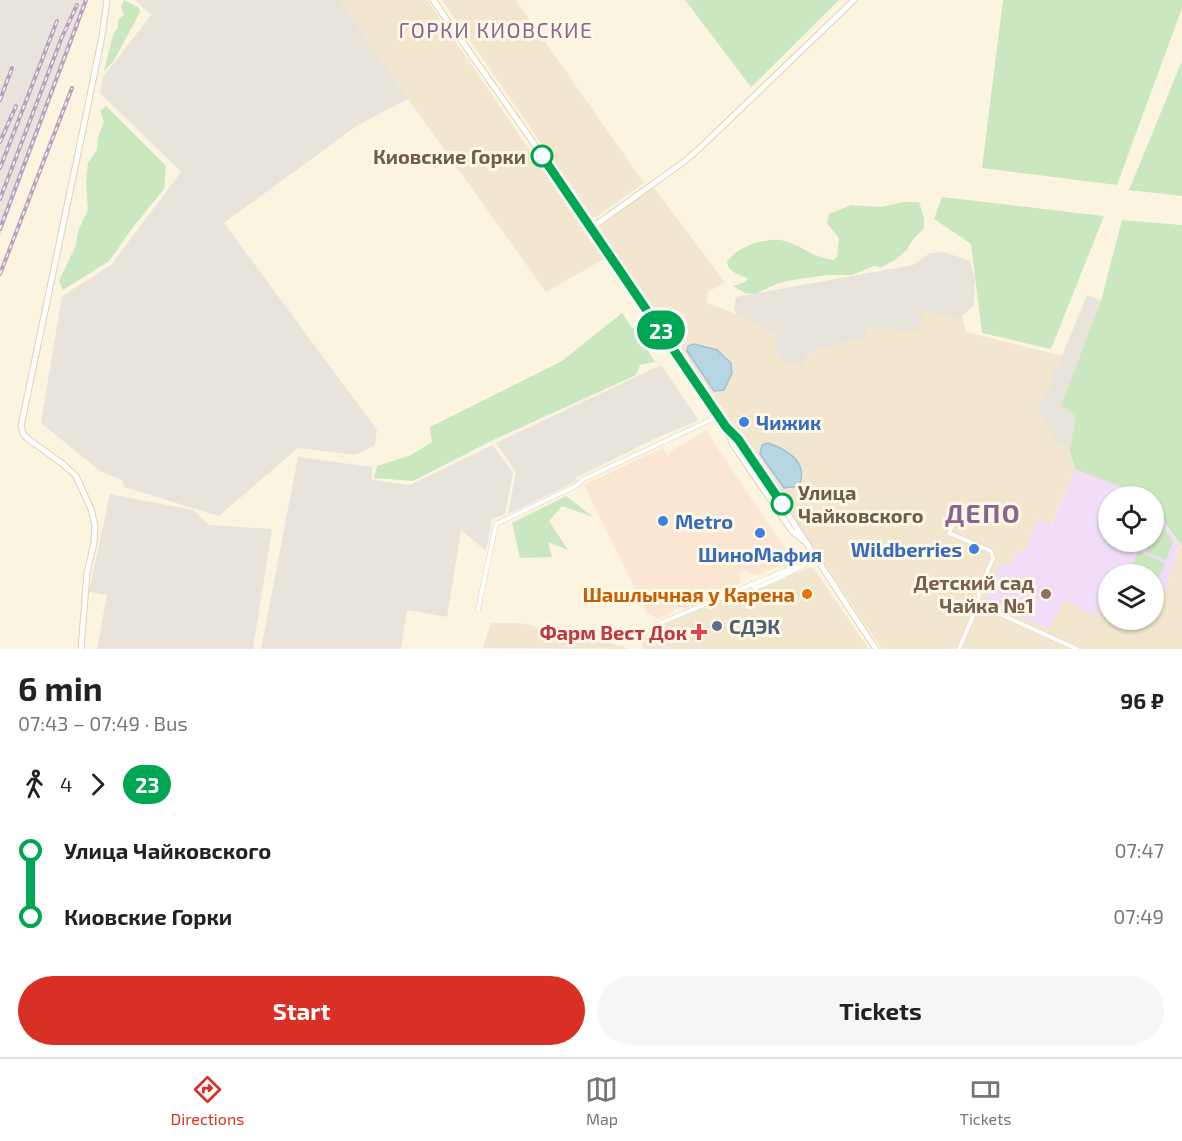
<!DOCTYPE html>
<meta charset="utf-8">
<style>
body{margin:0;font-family:"Exo 2",sans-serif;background:#f6f6f6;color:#222;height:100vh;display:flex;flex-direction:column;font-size:22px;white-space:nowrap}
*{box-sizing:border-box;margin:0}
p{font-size:20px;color:#767676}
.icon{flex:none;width:33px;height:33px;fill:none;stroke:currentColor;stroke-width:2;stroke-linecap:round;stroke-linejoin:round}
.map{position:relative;height:649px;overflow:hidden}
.sheet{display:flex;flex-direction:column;background:#fff;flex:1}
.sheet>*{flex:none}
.badge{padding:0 12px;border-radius:20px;font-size:21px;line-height:39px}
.fabs{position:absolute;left:1098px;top:486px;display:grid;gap:12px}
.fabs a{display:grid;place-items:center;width:66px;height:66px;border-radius:50%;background:#fff;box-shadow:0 2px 4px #0004;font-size:30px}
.map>.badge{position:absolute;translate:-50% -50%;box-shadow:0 0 0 3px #fff}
.legs{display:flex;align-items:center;gap:9px;height:66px;padding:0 18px;font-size:20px}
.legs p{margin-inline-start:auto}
.headline{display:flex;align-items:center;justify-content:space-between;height:102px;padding:0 18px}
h1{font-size:33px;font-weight:700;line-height:45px}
.primary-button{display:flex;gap:12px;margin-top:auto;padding:12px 18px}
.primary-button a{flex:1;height:69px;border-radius:36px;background:#d93025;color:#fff;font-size:24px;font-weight:700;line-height:69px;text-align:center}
.primary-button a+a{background:#f6f6f6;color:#222}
ul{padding:0 18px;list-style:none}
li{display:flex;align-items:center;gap:21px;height:66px;font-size:22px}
li i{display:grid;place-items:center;width:9px;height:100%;margin:0 8px;background:currentColor}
li i::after{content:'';width:15px;height:15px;margin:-8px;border:4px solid;border-radius:50%;background:#fff}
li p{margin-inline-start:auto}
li:first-child i{background:linear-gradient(#0000 50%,currentColor 0)}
li:last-child i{background:linear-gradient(currentColor 50%,#0000 0)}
.tabs{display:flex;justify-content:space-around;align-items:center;height:84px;border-top:2px solid #e0e0e0;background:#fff;font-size:16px;color:#767676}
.tabs a{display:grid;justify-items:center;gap:3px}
.tabs .selected{color:#d93025}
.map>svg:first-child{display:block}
</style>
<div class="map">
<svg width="1182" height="649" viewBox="0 0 1182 649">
<rect width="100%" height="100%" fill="#fbf5e0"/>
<!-- residential -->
<path fill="#f2e7ce" d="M340,0H427L604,259L546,292L408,99Z
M442,0H516L644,183L596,217H592Z
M653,186L725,282L708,292L706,302L753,321L808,353L866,337L867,329H891L925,310L956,319L962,317L966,332L1062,356L1087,295L1101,301L1062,406L1076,416L1070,450L1075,469L1051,525L1038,519L1024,552L1017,550L1010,566L1001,562L1064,599L1108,589V620H1154V595L1166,591L1179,544L1182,548V649H882L685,357L600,236V226L603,222Z
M810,567L814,569L869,649H644L637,636L795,569L797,573Z
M491,623H519L606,642L619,646L620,645L629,649L483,648Z"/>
<!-- commercial -->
<path fill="#fbe5d3" d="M706,431L788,553L786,563L758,575L750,574L744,570L739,575L741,582L736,589L684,609L680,607L674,609L672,613L658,619L647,613L584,485L663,448L667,456L669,457L672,450Z"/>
<!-- industrial -->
<path fill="#e9e4db" d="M0,0H84L78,28L0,237Z
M135,0H340L408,99L358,125L224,223L377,430L375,445L355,455L298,448L219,516L124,487L122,480L100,471L41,423L62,296L111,265L181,172L100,93L103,77L151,15Z
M944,252L970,261L975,280L974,304L962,317L956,319L925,310L916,332L891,329H867L866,337L808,353L800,367L783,360L776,351L778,347L774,343L778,337L753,321L737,315L734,309L736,297L913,265L930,253Z
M1087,295L1101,301L1062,406L1076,416L1070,450L1058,444L1038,410L1045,389H1050L1054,378L1050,376L1054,365L1058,367Z
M661,365L698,419L697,421L654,439L576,478L577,481L508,514L516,472L496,443Z
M493,445L513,473L505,514L492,519L486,551L461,530L447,617L407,610L401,649H261L298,457L372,467V480L410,485Z
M110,494L193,510L209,525L272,529L253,649H97L107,595L89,592Z"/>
<!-- education -->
<path fill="#f1ddf7" d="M1075,469L1144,496H1108V542H1154V507L1179,544L1166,591L1154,595V574H1108V589L1095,618L1065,599L1049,629L984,602L1001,562L1010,566L1017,550L1024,552L1038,519L1052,524Z"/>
<!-- green -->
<path fill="#cae7bf" d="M124,0L139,8L140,12L113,62L104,71L113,35L118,27V20L124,15L121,7Z
M685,0H839L751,87Z
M1003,0H1182V8L1117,185L982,168Z
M1182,61V196L1129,190Z
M106,106L166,166L164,189L134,226L109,261L63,290L59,281L76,245L78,231L88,210L86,183L88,163L97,150L98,137L104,122L100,111Z
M942,197L1104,216L1051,349L982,333L971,244L934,219Z
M904,202H919L924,218V228L911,242L907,250L895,260L882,267L874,266L852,275H828L792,280L777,284L755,294L745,293L733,286L745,282L748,279C739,274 729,273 727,262C737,246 769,236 785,241C802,246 815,258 833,260L837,257L839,238L827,223L829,214L851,205L881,207Z
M1122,220L1182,225V547L1154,507V496H1144L1075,469L1070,450L1076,416L1061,406L1101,301Z
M622,313L632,328C639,328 645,328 647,336L642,341L655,362L640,365L636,375L493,440L413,481L374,478L377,466L411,455L432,442L430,427L562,361Z
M566,496L593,517L562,506L549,521L568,550L548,542L552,557L520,558L512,523Z
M1159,520L1173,542L1166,560L1146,552L1150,542H1154V534Z
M1138,551L1165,563L1154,589V574H1128Z"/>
<!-- water -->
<path fill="#b6d6e3" stroke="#9cc3d5" stroke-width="1.5" d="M694,344L717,350L731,363L732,373L724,390L714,391L687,351L688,346Z
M768,443C788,450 809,462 799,486L784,488L760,454L762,445Z"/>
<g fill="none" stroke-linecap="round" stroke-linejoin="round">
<!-- street casing -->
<g stroke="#ded1bc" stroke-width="5">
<path id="street" d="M751,584L755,588C776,580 795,571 815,558
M978,604L1077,649
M478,610L496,524L576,486L584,479L719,416
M656,625L789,569L799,567
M959,649L978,604L979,591L993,558L991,551L949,533L961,506"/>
</g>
<!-- secondary casing -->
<g stroke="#e0d1b7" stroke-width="7">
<path id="secondary" d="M433,0L542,155L727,428L732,443L792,531L804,541
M590,229L685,161L703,145L854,0
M728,430L738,439C785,508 829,579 876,649
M81,649L87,573L94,543L95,526L91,509L76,476L64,465L27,438L23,434L21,426L86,115L102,36L107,0"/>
</g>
<!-- street -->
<use href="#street" stroke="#fff" stroke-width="4"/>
<!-- secondary -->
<use href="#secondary" stroke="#fff" stroke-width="5"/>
<!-- rail casing -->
<g stroke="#b8a0c3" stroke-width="4">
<path id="rail" d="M0,100L12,68
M0,142L16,106
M0,168L57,21
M0,199L62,37L77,5
M0,229L86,0
M0,274L72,88"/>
</g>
<!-- rail -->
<use href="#rail" stroke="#fef8e5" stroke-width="1.5" stroke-dasharray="4.5" stroke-linecap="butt"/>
</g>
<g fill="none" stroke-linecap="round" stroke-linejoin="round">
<!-- line-1 casing -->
<g stroke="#fff" stroke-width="14">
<path id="line-1" d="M542,156L726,427L738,439L782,504"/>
</g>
<!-- line-1 -->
<use href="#line-1" stroke="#00a651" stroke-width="9"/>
</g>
<!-- markers -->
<g fill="#fff" stroke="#00a651" stroke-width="3">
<circle cx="542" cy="156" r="10"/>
<circle cx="782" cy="504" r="10"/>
</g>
<g fill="#3f7fe0" stroke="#fef8e5" stroke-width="2">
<circle cx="744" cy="422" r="6"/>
<circle cx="663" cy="521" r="6"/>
<circle cx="760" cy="533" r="6"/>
<circle cx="974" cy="549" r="6"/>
</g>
<circle fill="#e8710a" stroke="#fef8e5" stroke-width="2" cx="807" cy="594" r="6"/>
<circle fill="#8d6e63" stroke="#fef8e5" stroke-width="2" cx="1046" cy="594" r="6"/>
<circle fill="#5c6f8a" stroke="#fef8e5" stroke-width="2" cx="717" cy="626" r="6"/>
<path fill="#e0444e" stroke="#fef8e5" stroke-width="2" d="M696 623h6v6h6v6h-6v6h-6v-6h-6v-6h6z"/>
<g text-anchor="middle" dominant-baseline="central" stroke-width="6" stroke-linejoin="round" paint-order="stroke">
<!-- stop labels -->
<g font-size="20" font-weight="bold" fill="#705d48" stroke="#fef8e5" text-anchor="end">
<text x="526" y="156">Киовские Горки</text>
<text x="798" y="492" text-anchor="start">Улица<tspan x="798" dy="23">Чайковского</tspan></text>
</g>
<!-- shop labels -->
<g font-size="20" font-weight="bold" fill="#366cbe" stroke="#fef8e5" text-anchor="start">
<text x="756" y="422">Чижик</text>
<text x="675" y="521">Metro</text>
<text x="962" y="549" text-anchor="end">Wildberries</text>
<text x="760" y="554" text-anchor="middle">ШиноМафия</text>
</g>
<!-- education labels -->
<g font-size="20" font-weight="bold" fill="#785e54" stroke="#fef8e5" text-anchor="end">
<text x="1034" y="582">Детский сад<tspan x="1034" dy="23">Чайка №1</tspan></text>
</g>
<!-- food labels -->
<g font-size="20" font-weight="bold" fill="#c56008" stroke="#fef8e5" text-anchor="end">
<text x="795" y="594">Шашлычная у Карена</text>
</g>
<!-- service labels -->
<g font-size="20" font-weight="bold" fill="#4e5e75" stroke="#fef8e5" text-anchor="start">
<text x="729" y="626">СДЭК</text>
</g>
<!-- health labels -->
<g font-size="20" font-weight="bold" fill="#be3a42" stroke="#fef8e5" text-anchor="end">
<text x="687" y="632">Фарм Вест Док</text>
</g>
<!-- neighbourhood labels -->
<g font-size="21" letter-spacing="1.5" fill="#8b6494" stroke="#fef8e5">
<text x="496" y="29">ГОРКИ КИОВСКИЕ</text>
</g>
<!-- district labels -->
<g font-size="26" font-weight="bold" letter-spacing="1.5" fill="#8b6494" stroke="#fef8e5">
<text x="983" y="512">ДЕПО</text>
</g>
</g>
</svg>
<div class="fabs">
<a><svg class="icon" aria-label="locate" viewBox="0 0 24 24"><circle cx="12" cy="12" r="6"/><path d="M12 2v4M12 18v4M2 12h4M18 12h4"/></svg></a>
<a><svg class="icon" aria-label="layers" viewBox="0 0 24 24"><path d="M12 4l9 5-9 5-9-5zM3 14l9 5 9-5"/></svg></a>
</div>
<b class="badge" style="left:661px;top:330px;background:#00a651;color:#fff">23</b>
</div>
<section class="sheet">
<div class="headline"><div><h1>6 min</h1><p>07:43 – 07:49 · Bus</p></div><b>96 ₽</b></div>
<div class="legs"><svg class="icon" aria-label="walk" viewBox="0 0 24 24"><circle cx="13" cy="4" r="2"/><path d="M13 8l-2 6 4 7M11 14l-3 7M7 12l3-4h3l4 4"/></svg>4<svg class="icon" aria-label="forward" viewBox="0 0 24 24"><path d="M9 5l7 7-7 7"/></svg><b class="badge" style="background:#00a651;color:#fff">23</b></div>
<ul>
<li><i style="color:#00a651"></i><b>Улица Чайковского</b><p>07:47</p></li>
<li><i style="color:#00a651"></i><b>Киовские Горки</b><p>07:49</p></li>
</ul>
<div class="primary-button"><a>Start</a><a>Tickets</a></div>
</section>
<nav class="tabs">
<a class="selected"><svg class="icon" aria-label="directions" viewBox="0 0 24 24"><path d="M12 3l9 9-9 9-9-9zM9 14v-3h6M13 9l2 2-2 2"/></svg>Directions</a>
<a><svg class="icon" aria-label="map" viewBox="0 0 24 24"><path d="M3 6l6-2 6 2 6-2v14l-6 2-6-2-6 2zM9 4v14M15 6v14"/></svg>Map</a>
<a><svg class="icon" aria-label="tickets" viewBox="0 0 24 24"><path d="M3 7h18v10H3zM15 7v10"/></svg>Tickets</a>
</nav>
